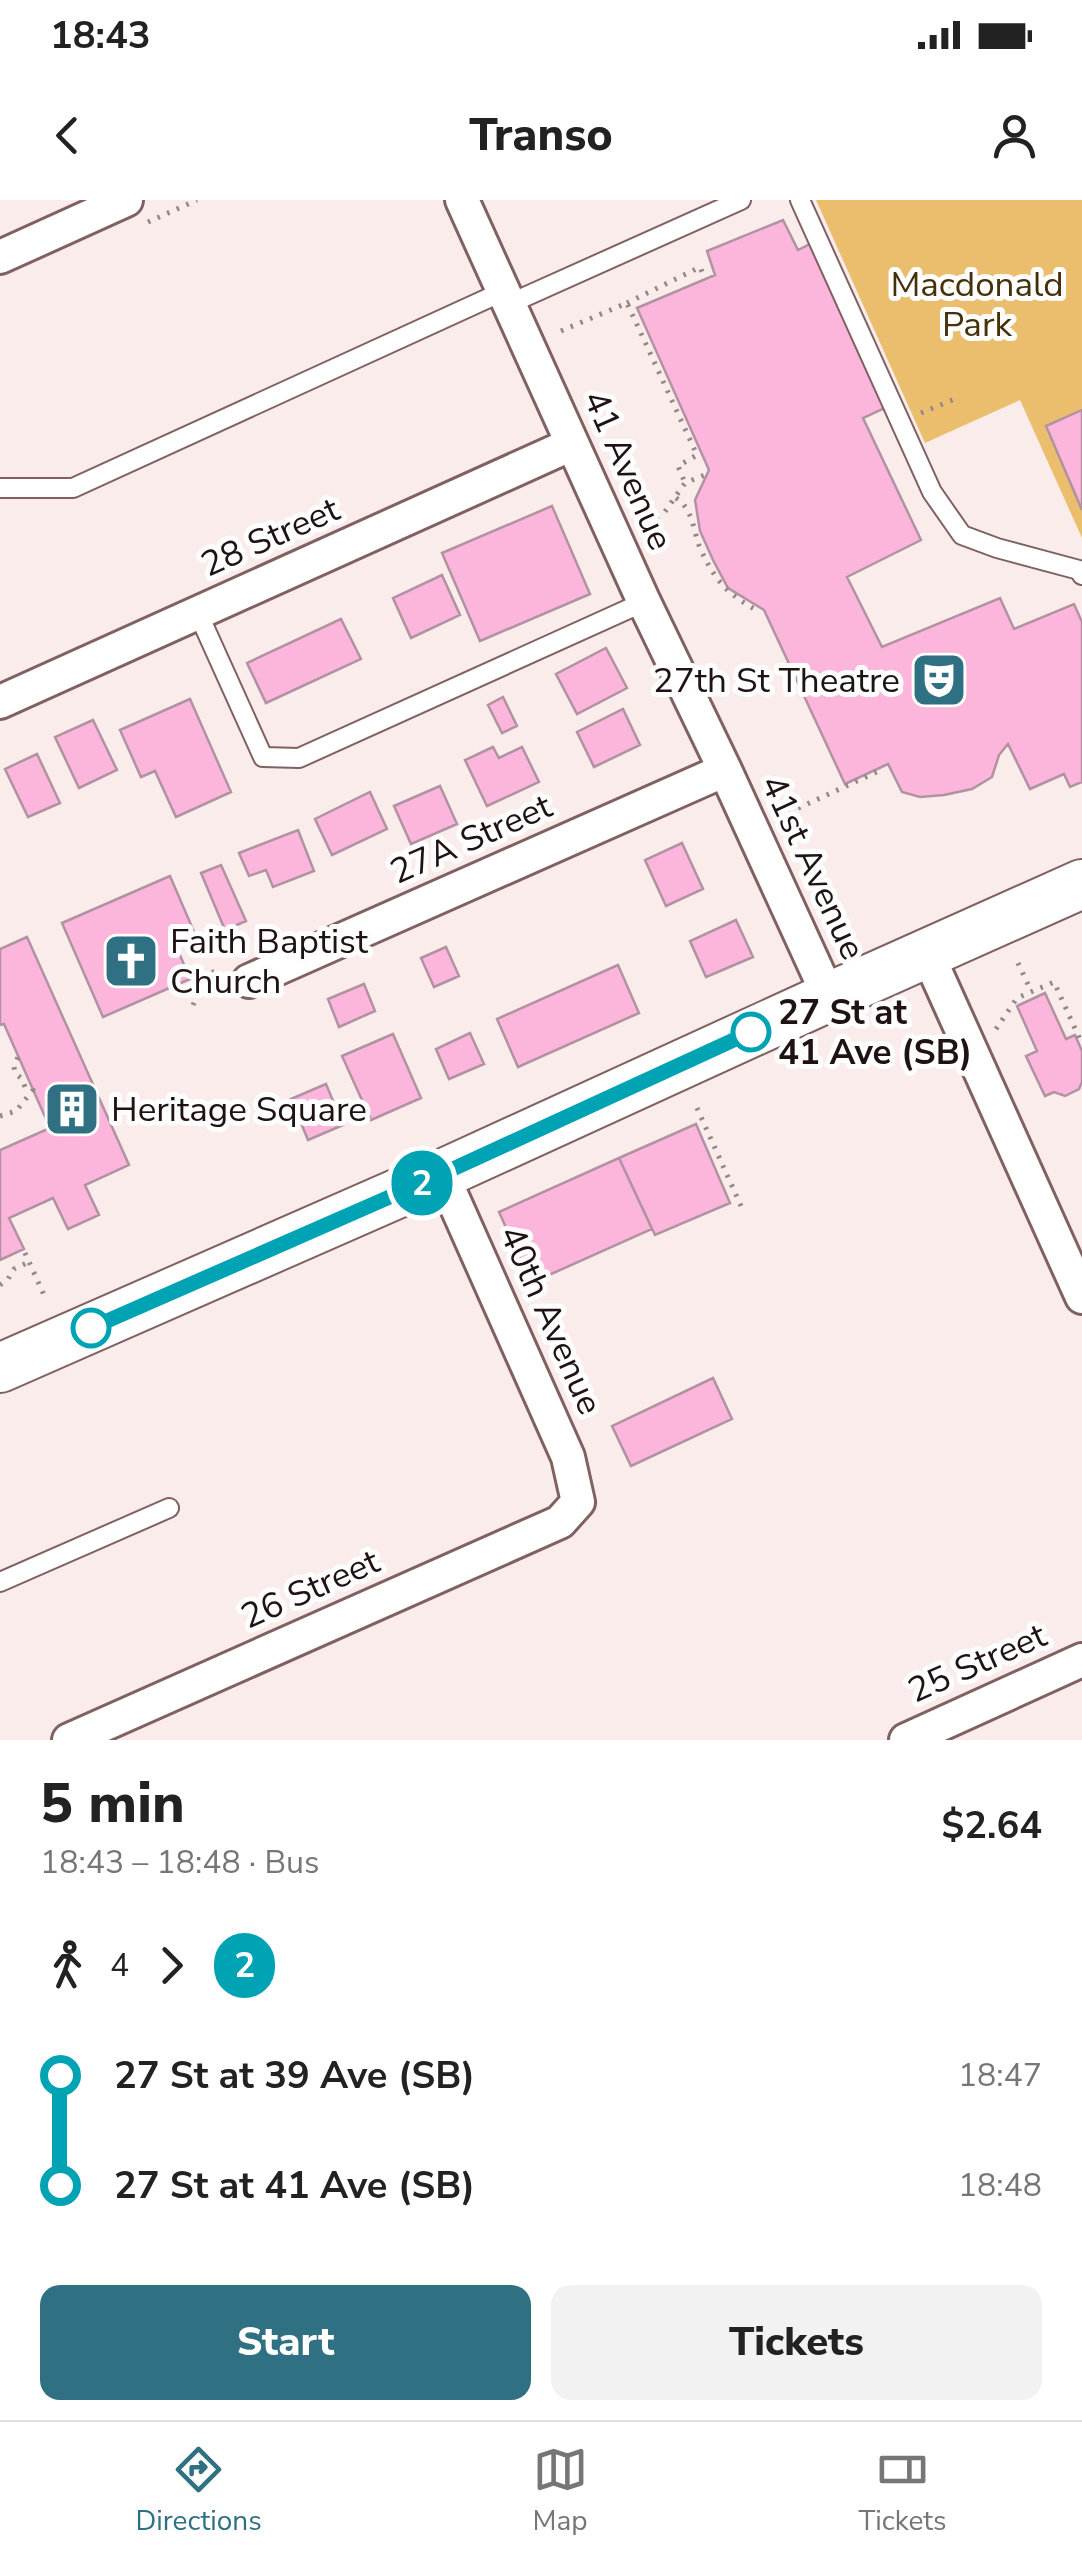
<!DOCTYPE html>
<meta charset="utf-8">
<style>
body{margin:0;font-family:"Nunito Sans",sans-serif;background:#f2f2f2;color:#222;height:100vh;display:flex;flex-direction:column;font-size:38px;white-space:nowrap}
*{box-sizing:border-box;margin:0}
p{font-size:32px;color:#767676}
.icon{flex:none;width:55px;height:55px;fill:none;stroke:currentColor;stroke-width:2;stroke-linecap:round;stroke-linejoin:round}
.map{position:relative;height:1540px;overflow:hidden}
.panel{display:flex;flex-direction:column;background:#fff;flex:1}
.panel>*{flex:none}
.badge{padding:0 20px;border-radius:32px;font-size:35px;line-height:65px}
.map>.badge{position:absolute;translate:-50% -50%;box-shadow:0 0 0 5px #fff}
.legs{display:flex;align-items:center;gap:15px;height:110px;padding:0 40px;font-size:32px}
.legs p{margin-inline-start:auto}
.summary{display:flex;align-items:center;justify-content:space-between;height:170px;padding:0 40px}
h1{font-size:55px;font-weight:800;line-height:75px}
.cta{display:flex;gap:20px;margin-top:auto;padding:20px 40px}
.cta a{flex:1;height:115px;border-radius:20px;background:#2f7183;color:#fff;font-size:40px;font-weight:800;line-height:115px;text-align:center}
.cta a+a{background:#f2f2f2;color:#222}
ul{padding:0 40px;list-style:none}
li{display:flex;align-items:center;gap:35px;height:110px;font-size:38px}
li i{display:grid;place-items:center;width:15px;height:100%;margin:0 12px;background:currentColor}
li i::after{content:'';width:25px;height:25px;margin:-12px;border:8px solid;border-radius:50%;background:#fff}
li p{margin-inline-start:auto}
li:first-child i{background:linear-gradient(#0000 50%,currentColor 0)}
li:last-child i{background:linear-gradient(currentColor 50%,#0000 0)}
.status{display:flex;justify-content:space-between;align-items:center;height:70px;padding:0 50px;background:#fff;direction:ltr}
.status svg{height:28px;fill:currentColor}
header{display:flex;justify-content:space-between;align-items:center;height:130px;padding:0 40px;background:#fff;font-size:45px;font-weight:800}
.tab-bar{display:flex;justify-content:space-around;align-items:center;height:140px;border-top:2px solid #e0e0e0;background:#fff;font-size:28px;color:#767676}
.tab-bar a{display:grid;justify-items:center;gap:5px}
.tab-bar .selected{color:#2f7183}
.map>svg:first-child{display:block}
</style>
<div class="status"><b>18:43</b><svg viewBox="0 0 49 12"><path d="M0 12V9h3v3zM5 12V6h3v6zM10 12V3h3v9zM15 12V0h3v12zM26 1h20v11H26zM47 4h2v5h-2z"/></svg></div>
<header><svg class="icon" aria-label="back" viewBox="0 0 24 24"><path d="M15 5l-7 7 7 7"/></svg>Transo<svg class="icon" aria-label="person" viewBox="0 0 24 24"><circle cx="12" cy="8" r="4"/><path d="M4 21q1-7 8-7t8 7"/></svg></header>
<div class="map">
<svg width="1082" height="1540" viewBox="0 0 1082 1540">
<rect width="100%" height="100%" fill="#fbecec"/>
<!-- green -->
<path fill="#ebbe6e" d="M816,0H1082V338L1020,200L925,243Z"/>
<!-- building -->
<path fill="#fcb5db" stroke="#b092a1" stroke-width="2.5" d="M783,20L798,50L810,44L885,208L863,218L921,340L847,377L882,447L1000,398L1014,429L1074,404L1082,422V582L1070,587L1064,574L1030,589L1008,544L999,555L992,577L972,589L944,595L920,597L902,592L888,564L845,584L764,410L728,388L713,360L700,331L695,300L709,270L637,108L715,75L707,51Z
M1082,210V310L1046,226Z
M552,306L590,394L480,441L442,353Z
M442,375L460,415L411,438L393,398Z
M341,419L361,459L266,503L247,463Z
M606,448L627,488L577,514L556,474Z
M503,497L517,526L502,533L488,505Z
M190,499L231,592L176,617L155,571L141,577L120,530Z
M623,509L640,545L594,567L577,532Z
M93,520L117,570L79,588L55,537Z
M493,547L499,558L522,547L539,582L487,606L465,560Z
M37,554L60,603L28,617L5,569Z
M440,586L457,624L411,644L394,606Z
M370,592L387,629L332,655L315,619Z
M298,630L314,671L273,687L266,670L249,676L239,653Z
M682,643L703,689L666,706L645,660Z
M221,665L246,721L225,730L201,673Z
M170,676L195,734L175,743L190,779L103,817L62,723Z
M736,720L753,757L706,777L690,741Z
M27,737L129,965L85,985L99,1015L68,1029L53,998L9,1018L24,1049L0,1060V950L50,928L4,824L0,825V749Z
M446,747L459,776L434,787L421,758Z
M618,765L639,813L518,867L497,819Z
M364,784L375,811L339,827L328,799Z
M1045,793L1066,839L1075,835L1082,851V882L1079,889L1065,896L1054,892L1045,896L1026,856L1037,851L1017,806Z
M470,833L484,864L449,879L436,849Z
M393,834L421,898L371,920L342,856Z
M326,884L343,925L308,940L291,899Z
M696,924L730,1003L655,1035L619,958Z
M619,958L652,1029L531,1083L499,1012Z
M713,1178L732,1219L631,1266L612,1226Z"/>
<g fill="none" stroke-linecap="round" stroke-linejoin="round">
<!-- lane casing -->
<g stroke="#806060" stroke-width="22">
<path id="lane" d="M800,0L932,292L962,335L997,348L1079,370L1082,375
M509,104L741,0
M0,288H73L504,91
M198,413L263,557L299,558L644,402
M0,1382L169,1308"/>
</g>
<!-- street casing -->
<g stroke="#806060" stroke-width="38">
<path id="street" d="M462,0L644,402L725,570L829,797
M0,57L126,0
M0,502L572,244
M927,753L1082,1097
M249,781L725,570
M69,1540L560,1322L578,1302L568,1257L442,974
M906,1540L1082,1460"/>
</g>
<!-- secondary casing -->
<g stroke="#806060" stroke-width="52">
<path id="secondary" d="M0,1168L442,974L829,797L1082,684"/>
</g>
<!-- path -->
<path stroke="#958787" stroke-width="5" stroke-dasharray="2.5 8" stroke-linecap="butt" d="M148,22L197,0
M627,103L700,67L705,79
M561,131L627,103L697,255L678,266L685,283
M921,213L957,198
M676,298C693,309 693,330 700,348C715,381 728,395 760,412
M647,322L664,313L685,283L707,274
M779,617L881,570
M1018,763L1031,791
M193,805L197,796L200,777L221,769
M996,829L1017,798L1054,782L1082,844
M697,908L741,1006
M0,916L16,911L33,890L25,887L22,879L15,873L14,867L18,857
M25,1053L44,1095
M0,1085L8,1079L14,1069L29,1062"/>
<!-- lane -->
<use href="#lane" stroke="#fff" stroke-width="18"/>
<!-- street -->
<use href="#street" stroke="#fff" stroke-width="32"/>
<!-- secondary -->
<use href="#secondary" stroke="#fff" stroke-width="48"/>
</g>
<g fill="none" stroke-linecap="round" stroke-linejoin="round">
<!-- line-1 casing -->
<g stroke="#fff" stroke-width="22">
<path id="line-1" d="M91,1128L442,974L751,832"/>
</g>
<!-- line-1 -->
<use href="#line-1" stroke="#00a3b4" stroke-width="15"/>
</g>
<!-- icons -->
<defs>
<g id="theatre-square" transform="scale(2.875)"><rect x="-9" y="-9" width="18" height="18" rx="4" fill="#2f7183" stroke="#fdfdfd"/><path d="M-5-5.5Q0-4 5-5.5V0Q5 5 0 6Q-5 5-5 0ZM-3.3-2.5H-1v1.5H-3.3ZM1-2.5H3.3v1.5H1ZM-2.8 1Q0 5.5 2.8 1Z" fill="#fff"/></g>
<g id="church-square" transform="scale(2.875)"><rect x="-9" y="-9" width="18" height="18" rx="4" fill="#2f7183" stroke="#fdfdfd"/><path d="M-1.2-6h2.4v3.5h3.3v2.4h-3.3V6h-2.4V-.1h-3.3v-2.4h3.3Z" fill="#fff"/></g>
<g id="building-square" transform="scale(2.875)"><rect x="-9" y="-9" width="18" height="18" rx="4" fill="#2f7183" stroke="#fdfdfd"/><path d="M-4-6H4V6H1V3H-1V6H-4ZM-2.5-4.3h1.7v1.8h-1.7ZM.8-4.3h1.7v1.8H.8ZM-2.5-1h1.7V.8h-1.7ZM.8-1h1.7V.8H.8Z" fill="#fff"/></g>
</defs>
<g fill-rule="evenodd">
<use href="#theatre-square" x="939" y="480"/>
<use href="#church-square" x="131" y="761"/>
<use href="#building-square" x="72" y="909"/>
</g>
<!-- markers -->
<g fill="#fff" stroke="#00a3b4" stroke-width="5">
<circle cx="751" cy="832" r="18"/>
<circle cx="91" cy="1128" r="18"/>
</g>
<g text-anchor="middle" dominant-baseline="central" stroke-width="10" stroke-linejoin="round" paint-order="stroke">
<!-- park labels -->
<g font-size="35" fill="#44310a" stroke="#fdfdfd">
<text x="977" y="84">Macdonald<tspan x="977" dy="40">Park</tspan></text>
</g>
<!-- street labels -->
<g font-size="35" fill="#1f1212" stroke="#fdfdfd">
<text transform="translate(628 270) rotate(66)">41 Avenue</text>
<text transform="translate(270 337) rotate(-24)">28 Street</text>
<text transform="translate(471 639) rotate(-24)">27A Street</text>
<text transform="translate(813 667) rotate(65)">41st Avenue</text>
<text transform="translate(551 1120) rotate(66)">40th Avenue</text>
<text transform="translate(310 1389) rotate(-24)">26 Street</text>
<text transform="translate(977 1463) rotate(-24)">25 Street</text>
</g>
<!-- poi labels -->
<g font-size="35" fill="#1f1212" stroke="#fdfdfd" text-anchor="start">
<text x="900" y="480" text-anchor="end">27th St Theatre</text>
<text x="170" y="741">Faith Baptist<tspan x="170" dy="40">Church</tspan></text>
<text x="111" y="909">Heritage Square</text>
</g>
<!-- stop labels -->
<g font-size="35" font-weight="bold" fill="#1f1212" stroke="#fdfdfd" text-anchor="start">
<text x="778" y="812">27 St at<tspan x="778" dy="40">41 Ave (SB)</tspan></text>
</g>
</g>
</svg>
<b class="badge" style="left:422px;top:983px;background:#00a3b4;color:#fff">2</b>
</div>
<section class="panel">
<div class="summary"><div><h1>5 min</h1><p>18:43 – 18:48 · Bus</p></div><b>$2.64</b></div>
<div class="legs"><svg class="icon" aria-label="walk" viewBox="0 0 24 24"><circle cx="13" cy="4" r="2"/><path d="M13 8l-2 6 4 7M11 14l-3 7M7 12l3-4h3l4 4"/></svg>4<svg class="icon" aria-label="forward" viewBox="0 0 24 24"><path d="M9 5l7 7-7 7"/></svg><b class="badge" style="background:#00a3b4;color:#fff">2</b></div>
<ul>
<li><i style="color:#00a3b4"></i><b>27 St at 39 Ave (SB)</b><p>18:47</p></li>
<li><i style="color:#00a3b4"></i><b>27 St at 41 Ave (SB)</b><p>18:48</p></li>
</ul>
<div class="cta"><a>Start</a><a>Tickets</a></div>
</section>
<nav class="tab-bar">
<a class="selected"><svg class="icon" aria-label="directions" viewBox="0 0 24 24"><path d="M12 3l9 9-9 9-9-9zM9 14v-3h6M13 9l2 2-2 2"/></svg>Directions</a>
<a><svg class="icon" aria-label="map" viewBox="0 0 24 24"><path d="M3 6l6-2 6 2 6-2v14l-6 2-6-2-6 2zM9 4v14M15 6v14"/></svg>Map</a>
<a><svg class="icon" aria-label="tickets" viewBox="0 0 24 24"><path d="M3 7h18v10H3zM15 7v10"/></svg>Tickets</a>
</nav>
